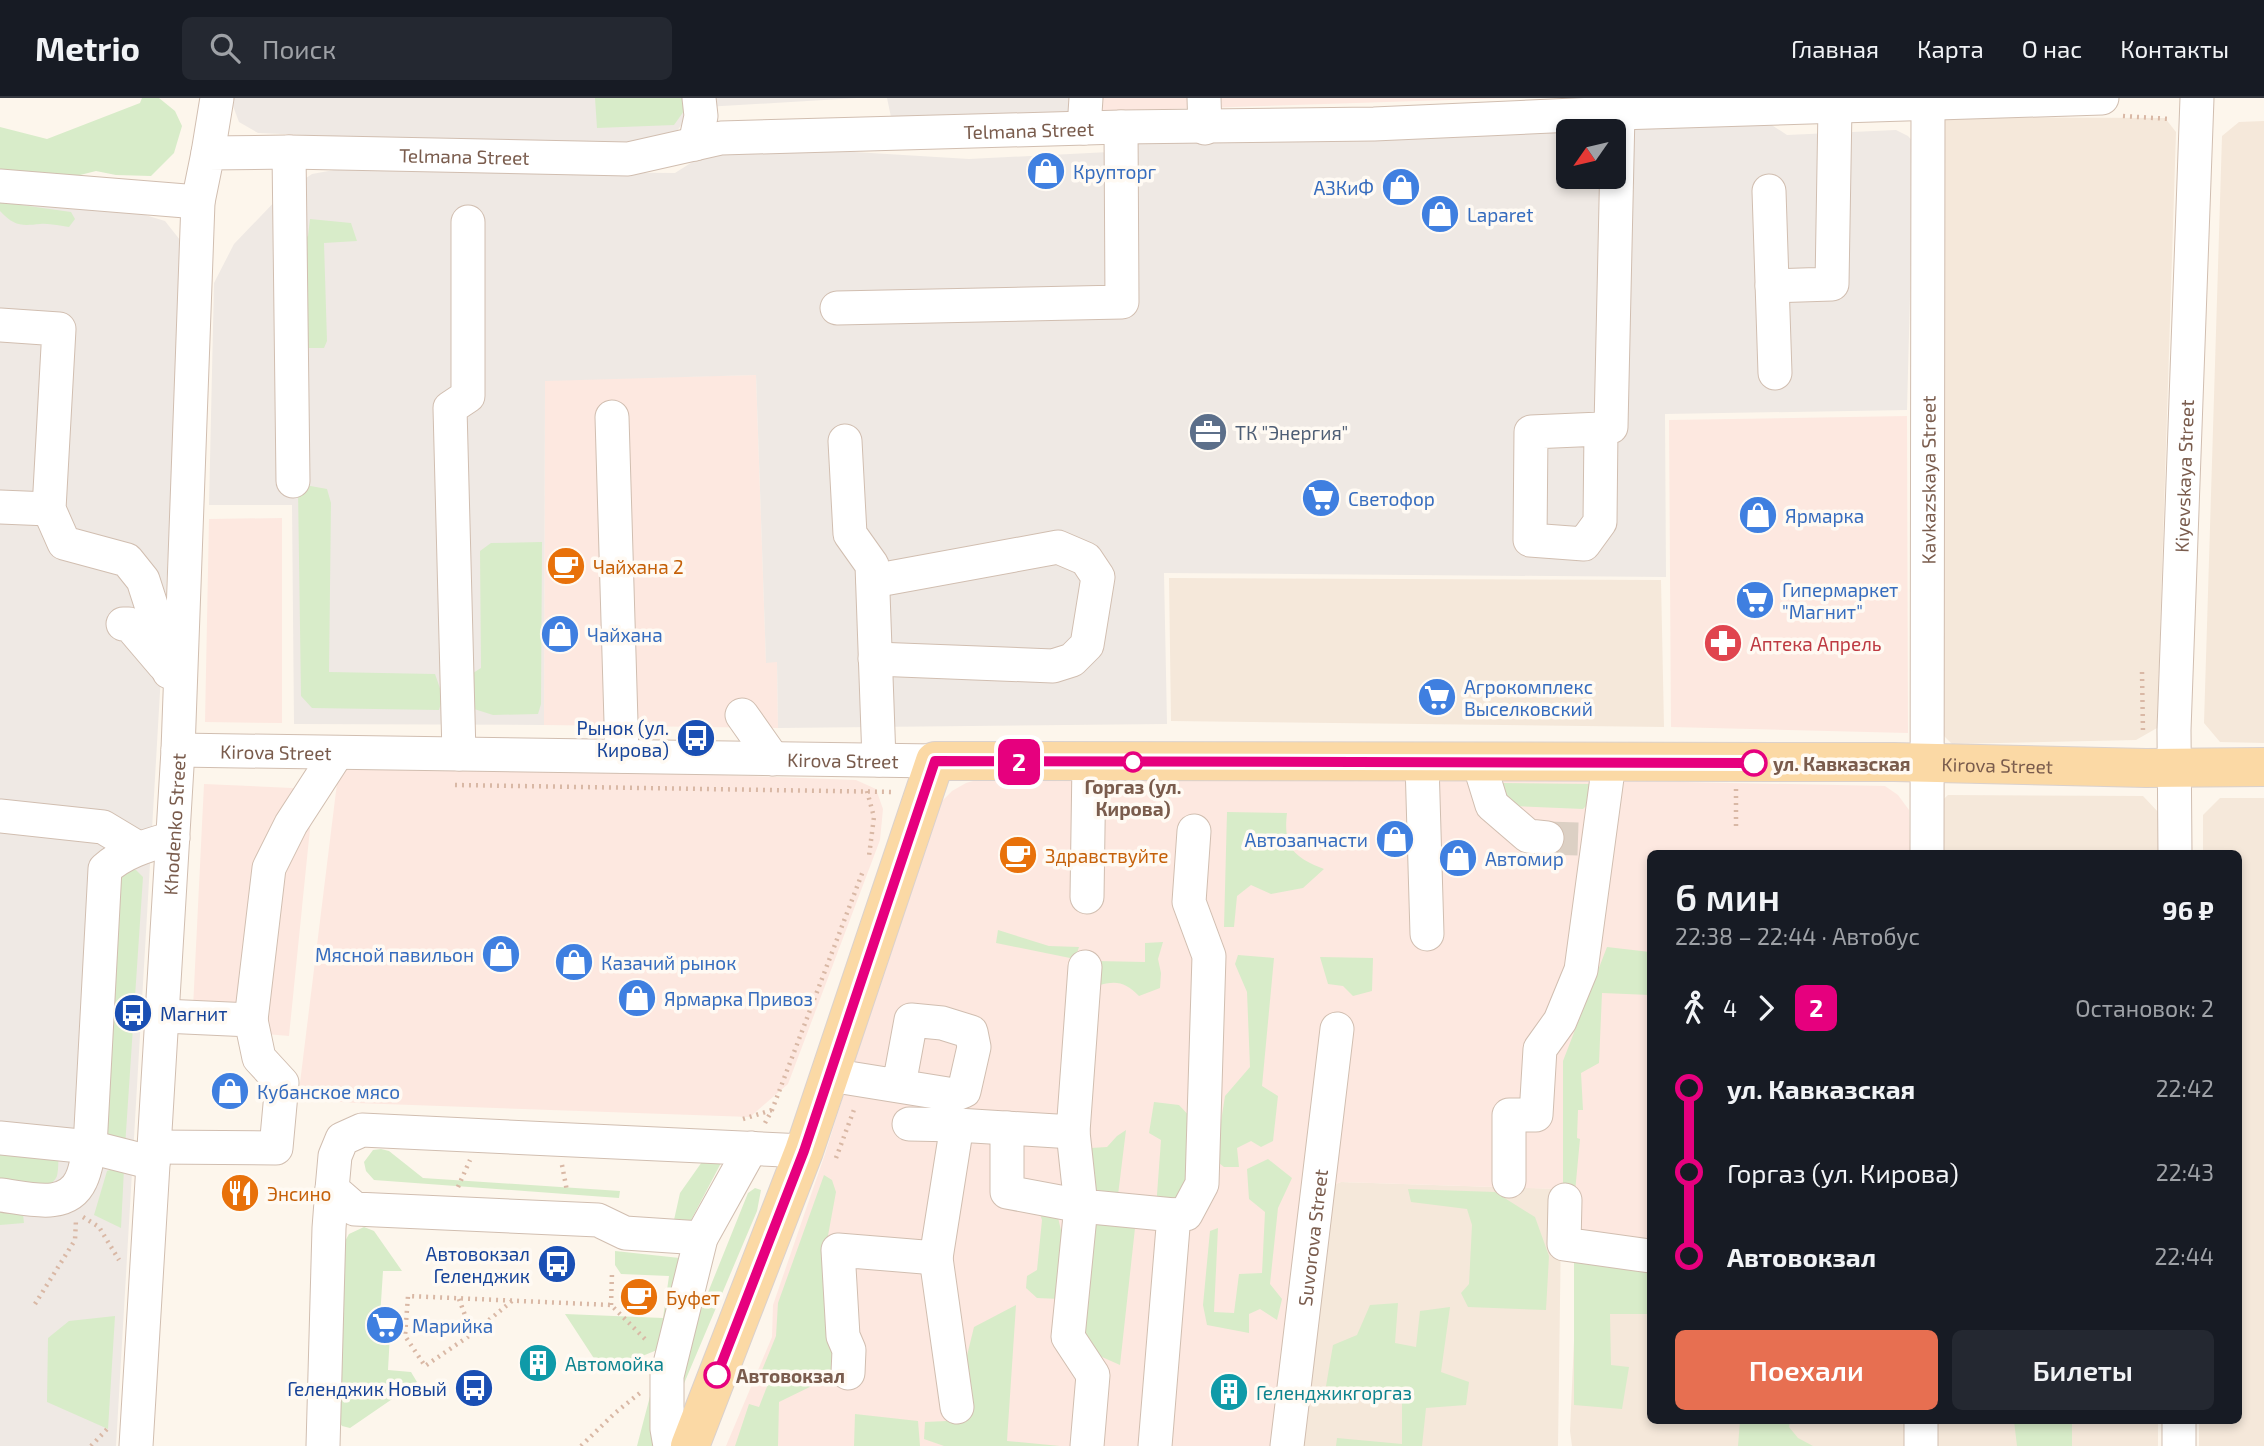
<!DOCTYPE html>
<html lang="ru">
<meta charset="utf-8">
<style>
body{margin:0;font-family:"Exo 2",sans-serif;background:#242831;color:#f1f3f6;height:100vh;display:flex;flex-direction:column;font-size:26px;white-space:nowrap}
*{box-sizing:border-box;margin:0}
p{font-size:23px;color:#9ea1a6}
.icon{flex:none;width:38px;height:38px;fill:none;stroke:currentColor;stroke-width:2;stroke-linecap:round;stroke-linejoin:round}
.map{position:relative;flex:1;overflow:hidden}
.sheet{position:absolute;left:1647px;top:752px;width:595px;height:574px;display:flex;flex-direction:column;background:#171b24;border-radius:10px;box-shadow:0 4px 10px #0003}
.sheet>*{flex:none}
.badge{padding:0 14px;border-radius:10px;font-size:24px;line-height:46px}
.needle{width:46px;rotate:236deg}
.fabs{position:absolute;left:1556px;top:21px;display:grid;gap:14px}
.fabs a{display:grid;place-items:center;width:70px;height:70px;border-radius:10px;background:#171b24;box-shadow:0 4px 10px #0003;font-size:35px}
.map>.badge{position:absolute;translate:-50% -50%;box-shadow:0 0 0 4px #fff}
.legs{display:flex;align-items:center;gap:10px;height:77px;padding:0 28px;font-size:23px}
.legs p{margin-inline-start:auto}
.head{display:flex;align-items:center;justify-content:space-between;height:119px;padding:0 28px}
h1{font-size:38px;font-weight:600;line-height:52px}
.cta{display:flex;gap:14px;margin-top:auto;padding:14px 28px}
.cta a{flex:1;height:80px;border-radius:10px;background:#e76f51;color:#fff;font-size:28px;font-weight:600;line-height:80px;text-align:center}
.cta a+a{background:#242831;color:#f1f3f6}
ul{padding:0 28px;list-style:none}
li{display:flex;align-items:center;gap:24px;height:84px;font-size:26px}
li i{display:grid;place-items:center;width:10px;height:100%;margin:0 9px;background:currentColor}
li i::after{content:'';width:18px;height:18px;margin:-9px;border:5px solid;border-radius:50%;background:#171b24}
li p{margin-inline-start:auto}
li:first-child i{background:linear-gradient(#0000 50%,currentColor 0)}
li:last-child i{background:linear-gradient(currentColor 50%,#0000 0)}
header{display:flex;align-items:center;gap:42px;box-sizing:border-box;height:98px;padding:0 35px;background:#171b24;border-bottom:2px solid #363941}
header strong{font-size:33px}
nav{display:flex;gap:38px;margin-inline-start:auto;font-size:24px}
.search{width:490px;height:63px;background:#242831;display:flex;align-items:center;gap:18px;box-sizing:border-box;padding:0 24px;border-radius:10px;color:#9ea1a6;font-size:26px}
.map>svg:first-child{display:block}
</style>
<header>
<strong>Metrio</strong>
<div class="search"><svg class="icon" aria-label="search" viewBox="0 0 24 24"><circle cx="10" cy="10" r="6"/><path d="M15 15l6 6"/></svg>Поиск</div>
<nav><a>Главная</a><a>Карта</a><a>О нас</a><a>Контакты</a></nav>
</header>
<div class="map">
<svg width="2264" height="1348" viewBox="0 0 2264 1348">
<rect width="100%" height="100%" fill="#fdf6ec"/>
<!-- residential -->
<path fill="#f5e8da" d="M1949,19L2165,20L2176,34L2157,630L2136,642L1952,646L1936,630L1939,25Z
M2264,23V645L2220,644L2204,625L2222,38L2239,24Z
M1169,480L1661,482L1664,629L1171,623Z
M1948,697L2143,698L2160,716V756H1934V710Z
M2220,700H2264V1348H2199V1323H2238V756H2203V717Z
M1341,1084L1560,1091L1561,1131L1558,1348H1283L1306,1097Z
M1650,1169V1323H1911L1910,1348H1572L1570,1333L1577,1174Z
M1932,1323H2158V1348H1931Z"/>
<!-- commercial -->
<path fill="#fde8e0" d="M1077,0H1512L1076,14Z
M756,277L766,564H777L778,630L544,627L545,282Z
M1907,318L1908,635L1671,629L1669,322Z
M282,420V625L205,624L209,421Z
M339,669L536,670L856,682L876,691L883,711L880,742L788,986L750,1019L356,1005L298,1001Z
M983,680L1634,683L1885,688L1898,697L1909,712L1910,756H1650V1146L1561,1131L1559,1091L1341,1084L1307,1097L1283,1348H726L772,1239L773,1207L825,1056L928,726L938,707L952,693L966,685Z
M204,686L314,691L289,938L192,930Z"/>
<!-- industrial -->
<path fill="#efe9e4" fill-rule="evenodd" d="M230,0H688L686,21L676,34L622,50L258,35L239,24Z
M704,0H857L705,9Z
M887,0H1077L1072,19H891Z
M1761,20L1787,37L1896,32L1908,38L1914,45L1907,312L1665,316L1666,479L1164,475L1167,626L778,630L777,564L766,565L756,277L545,283L544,627L294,626L292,407H209L214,185L234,146L281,97L312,76L334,72L675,75L697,61L721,55L805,51L969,61L1129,53L1131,43ZM1568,33H1614V79H1568Z
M0,99L132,113L165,123L180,142L185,166L116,1348H0Z"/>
<!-- green -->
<path fill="#d8ecc9" d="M142,0H159L175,13L182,28L174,55L151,78L116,77L96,73L72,79L0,73V29L47,41L140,5Z
M595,0H682L684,13L674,27L597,30Z
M0,104L71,114L75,121L69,129C60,128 49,125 40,126C21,128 14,128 0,113Z
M310,121L351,125L357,143L324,145L327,243L324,250H298L297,145L308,138Z
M305,387L327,391L331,405L329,574L435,576L443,599L439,612L312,610L301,598L298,391Z
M542,444L541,606L538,616L493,617L471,610L465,580L481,570L480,453L491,445Z
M1501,685L1595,686L1594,700L1583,711L1512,708L1501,697Z
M1227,714L1287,715C1283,749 1293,759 1324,771L1303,790L1271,796L1251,787L1237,798L1234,829H1224Z
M125,771L136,772L143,779L125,1049L100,1043L115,782Z
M998,832L1049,848L1079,849L1075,861L996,845Z
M1163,844L1158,861L1161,875L1160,890L1139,898C1125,884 1116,882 1097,888V863L1145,864V845Z
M1607,849L1650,854V897L1602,895L1599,965L1581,975L1583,1012H1578L1577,1040L1580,1041L1575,1094L1563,1092V963Z
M1238,857L1274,860L1262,988L1278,998L1273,1043L1261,1049L1251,1043L1237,1050L1239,1069H1224L1215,1062L1225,998L1250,969L1247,894L1235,866Z
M1320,859L1373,860L1372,893L1353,898L1343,888L1328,886Z
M1154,1004L1179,1007L1195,1024L1198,1050L1177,1105L1156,1110L1161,1042L1149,1035Z
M1126,1032L1118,1097L1094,1093L1091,1050L1107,1049L1117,1038Z
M0,1045L59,1050C58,1058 59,1070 57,1078C50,1096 16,1088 0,1088Z
M381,1051L389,1053L423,1080L620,1093L619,1100L374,1082L366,1073L364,1064L373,1052Z
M704,1061L721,1065L690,1124L674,1122L680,1095Z
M1268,1061L1292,1080L1278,1110L1270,1186L1282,1201L1277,1222L1260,1211L1249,1216V1235L1207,1227L1203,1207L1210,1133L1218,1130L1214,1214L1234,1215L1239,1176L1262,1175L1265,1114L1249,1101L1247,1071Z
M118,1069L124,1071L121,1130L94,1117L107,1073Z
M824,1077L832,1082L836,1094L825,1154L838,1276L820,1278V1284L779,1304L778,1348H735L749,1306L759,1309L768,1286L760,1277L776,1238L778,1205Z
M755,1090L761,1092L757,1113L680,1295L676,1274L748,1095Z
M1408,1091L1495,1094L1535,1119L1549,1158L1546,1212L1468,1209L1461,1195L1469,1186L1472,1127L1467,1111L1411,1104Z
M1056,1111L1068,1162L1060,1201L1037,1200L1026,1190L1027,1178L1037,1172L1042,1122L1039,1113Z
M0,1113L23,1116L24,1125L0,1127Z
M1136,1121L1120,1267L1084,1251L1088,1125Z
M364,1129L374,1133L402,1173H383L379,1235L390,1236L388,1272L411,1274L417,1284L350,1330L342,1328L336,1319L344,1145L349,1136Z
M615,1153L689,1161L662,1250L635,1261L595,1262L565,1216L663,1220L669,1178L621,1176L615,1167Z
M1574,1164L1650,1167V1216H1610L1611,1267L1629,1269L1622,1311L1574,1307Z
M1398,1205L1395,1245L1416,1249L1420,1213L1450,1209L1441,1274L1469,1284L1466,1307L1426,1310L1422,1348H1336L1337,1340L1402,1346V1303L1326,1288L1333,1247L1357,1237L1370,1207Z
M1016,1207L1007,1343L1060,1348H944L924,1341L925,1324L968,1322L971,1288L960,1286L974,1229Z
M115,1218L108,1331L47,1304L48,1240L69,1223Z
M654,1283L656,1348H637Z
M855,1316L918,1323L920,1348H854Z
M1740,1323H1790L1789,1329L1798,1340L1813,1348H1738Z
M2014,1323H2072V1348H2017Z"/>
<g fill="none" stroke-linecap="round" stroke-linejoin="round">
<!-- minor-tunnel -->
<path stroke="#dcd0c4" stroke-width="33" stroke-dasharray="33 17" stroke-linecap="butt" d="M1547,740L1578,741"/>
<!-- minor casing -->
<g stroke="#d1beb0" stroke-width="35">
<g id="minor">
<path d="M1204,0L1205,30"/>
<path d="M1084,30L1086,0"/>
<path d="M695,46L701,18L699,0"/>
<path d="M289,54L293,383"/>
<path d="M208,55L217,0"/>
<path d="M0,88L198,104"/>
<path d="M1769,93L1775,275"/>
<path d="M1772,188L1832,186L1835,9"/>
<path d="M837,210L1122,204L1121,29"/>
<path d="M0,227L59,231L49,411L64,445L127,462L143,482L163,544L169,574"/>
<path d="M612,319L622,658"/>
<path d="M1601,331L1531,334L1530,442L1584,446L1600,424L1601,331L1611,329L1618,15"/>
<path d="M845,343L850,436L872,467L879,662"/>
<path d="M0,409L49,411"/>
<path d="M873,483L1058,449L1086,461L1098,479L1087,547L1072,562L1053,568L875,561"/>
<path d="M123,526H129L164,567"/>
<path d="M742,617L773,661"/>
<path id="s1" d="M178,652L935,663"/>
<path d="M459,656L450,310L468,298V124"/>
<path d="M1422,665L1427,836"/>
<path d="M1479,665L1492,707L1528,738L1547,740"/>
<path d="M0,718L103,729L138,750"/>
<path id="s2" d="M1927,756L1928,7"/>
<path id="s3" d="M2175,756L2174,632L2197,0"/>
<path d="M1087,799L1089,664"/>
<path d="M251,922L269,770L291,726L337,655"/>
<path d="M830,977L954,997L964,993L974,949L971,934L942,925L911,922L899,987"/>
<path d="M909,1026L957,1027"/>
<path d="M1007,1030V1094L1081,1108L1068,1239L1093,1277L1087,1348"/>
<path d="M1073,1034L1081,1108L1174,1117L1155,1348"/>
<path d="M0,1040L90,1049L153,1065"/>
<path d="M154,1049L276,1050L282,985L259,960L251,922L163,918"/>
<path d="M1509,1083V1017H1536L1540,951L1560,923L1581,872L1609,665"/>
<path d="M0,1097C27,1100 67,1113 81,1082C86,1072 87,1060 90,1049L105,771C125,753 149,747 173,740"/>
<path d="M1565,1102L1564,1146L1650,1158"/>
<path d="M1174,1117L1186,1116L1202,1086L1209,858L1189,804L1194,733"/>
<path d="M701,1140L625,1135L598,1122L355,1111L332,1091L335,1058L342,1041L362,1032L804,1053"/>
<path d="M936,1160L957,1309"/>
<path d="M848,1275L849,1252L843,1238L838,1152L936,1160L957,1027L1073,1034L1085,869"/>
<path d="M1921,1323V1348"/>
<path d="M2179,1323V1348"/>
<path id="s4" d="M136,1348L178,652L198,104L208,55L289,54L628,61L721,40L1121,29L1374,26L1618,15L2102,0"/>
<path d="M323,1348L329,1130L332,1091"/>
<path d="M670,1348L667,1331V1278L701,1140L751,1050"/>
<path id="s5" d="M1287,1348L1337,931"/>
</g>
</g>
<!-- major casing -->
<g stroke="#dad1cd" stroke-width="40">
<g id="major">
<path id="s6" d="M690,1348L804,1053L935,663L1894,664L2146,670L2264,669"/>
</g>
</g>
<!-- path -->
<path stroke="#d9b8a5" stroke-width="4.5" stroke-dasharray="2 5" stroke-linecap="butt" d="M2123,18L2170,21
M2142,574L2143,635
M455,687L894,694
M1736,691V728
M867,693L874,719L869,758
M743,1021L772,1012
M765,1025L772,1012L863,773
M836,1060L855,1009
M562,1067L567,1093
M458,1089L470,1062
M83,1119L99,1129L119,1162
M459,1201L472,1236
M512,1203L472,1236L425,1268L405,1238L408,1198L611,1207L648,1244
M35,1206L75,1142L76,1122
M611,1207L612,1175
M91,1348L110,1328
M581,1348L615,1315L641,1294"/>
<!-- minor -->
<use href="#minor" stroke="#fff" stroke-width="33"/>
<!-- major -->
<use href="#major" stroke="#fbd9a5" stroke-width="38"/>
</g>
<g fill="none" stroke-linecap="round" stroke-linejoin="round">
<!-- line-1 casing -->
<g stroke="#fff" stroke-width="16">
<path id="line-1" d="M717,1277L804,1053L935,663L1754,665"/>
</g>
<!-- line-1 -->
<use href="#line-1" stroke="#e6007e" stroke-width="10"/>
</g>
<!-- icons -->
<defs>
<g id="shop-disc" transform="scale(2.0125)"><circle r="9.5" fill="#3f7fe0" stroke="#fffaf3"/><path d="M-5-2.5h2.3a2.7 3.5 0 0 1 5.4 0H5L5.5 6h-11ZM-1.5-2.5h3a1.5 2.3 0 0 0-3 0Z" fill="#fff"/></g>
<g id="office-disc" transform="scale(2.0125)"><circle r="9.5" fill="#5c6f8a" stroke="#fffaf3"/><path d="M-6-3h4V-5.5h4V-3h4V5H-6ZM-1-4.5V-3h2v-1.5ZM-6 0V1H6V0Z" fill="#fff"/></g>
<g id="supermarket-disc" transform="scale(2.0125)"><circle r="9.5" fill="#3f7fe0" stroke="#fffaf3"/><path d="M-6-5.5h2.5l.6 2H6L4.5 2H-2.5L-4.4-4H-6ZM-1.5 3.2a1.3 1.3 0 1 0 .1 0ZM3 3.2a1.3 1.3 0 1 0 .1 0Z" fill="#fff"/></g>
<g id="cafe-disc" transform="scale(2.0125)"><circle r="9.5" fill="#e8710a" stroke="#fffaf3"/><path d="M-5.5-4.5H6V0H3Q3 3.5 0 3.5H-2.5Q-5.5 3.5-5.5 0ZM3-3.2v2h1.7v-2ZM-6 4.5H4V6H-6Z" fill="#fff"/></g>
<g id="pharmacy-disc" transform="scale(2.0125)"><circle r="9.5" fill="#e0444e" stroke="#fffaf3"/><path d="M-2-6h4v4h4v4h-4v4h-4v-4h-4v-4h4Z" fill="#fff"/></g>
<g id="bus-disc" transform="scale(2.0125)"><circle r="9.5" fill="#1a4fb4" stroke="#fffaf3"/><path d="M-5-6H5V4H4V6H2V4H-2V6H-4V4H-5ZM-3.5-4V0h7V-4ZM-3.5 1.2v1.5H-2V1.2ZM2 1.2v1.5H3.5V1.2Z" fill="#fff"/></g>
<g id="restaurant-disc" transform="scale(2.0125)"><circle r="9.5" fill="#e8710a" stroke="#fffaf3"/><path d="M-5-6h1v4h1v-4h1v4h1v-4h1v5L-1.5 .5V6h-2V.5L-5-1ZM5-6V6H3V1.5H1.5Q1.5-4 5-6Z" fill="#fff"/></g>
<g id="building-disc" transform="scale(2.0125)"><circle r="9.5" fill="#0f9aa8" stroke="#fffaf3"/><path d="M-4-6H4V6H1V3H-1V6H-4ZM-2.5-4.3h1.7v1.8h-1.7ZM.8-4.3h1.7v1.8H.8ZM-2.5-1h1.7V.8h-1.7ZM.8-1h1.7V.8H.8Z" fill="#fff"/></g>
</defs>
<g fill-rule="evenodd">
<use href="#shop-disc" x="1046" y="73"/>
<use href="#shop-disc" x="1401" y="89"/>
<use href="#shop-disc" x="1440" y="116"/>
<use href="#office-disc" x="1208" y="334"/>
<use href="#supermarket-disc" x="1321" y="400"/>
<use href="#shop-disc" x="1758" y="417"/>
<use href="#cafe-disc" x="566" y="468"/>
<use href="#supermarket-disc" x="1755" y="502"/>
<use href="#shop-disc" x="560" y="536"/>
<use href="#pharmacy-disc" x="1723" y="545"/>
<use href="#supermarket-disc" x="1437" y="599"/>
<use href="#bus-disc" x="696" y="640"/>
<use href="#shop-disc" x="1395" y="741"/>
<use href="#cafe-disc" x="1018" y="757"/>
<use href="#shop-disc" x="1458" y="760"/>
<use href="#shop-disc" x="501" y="856"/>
<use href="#shop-disc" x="574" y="864"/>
<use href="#shop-disc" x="637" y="900"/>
<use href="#bus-disc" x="133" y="915"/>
<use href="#shop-disc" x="230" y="993"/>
<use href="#restaurant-disc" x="240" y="1095"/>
<use href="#bus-disc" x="557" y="1166"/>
<use href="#cafe-disc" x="639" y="1199"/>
<use href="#supermarket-disc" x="385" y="1227"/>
<use href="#building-disc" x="538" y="1265"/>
<use href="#bus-disc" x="474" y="1290"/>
<use href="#building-disc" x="1229" y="1294"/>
</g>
<!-- markers -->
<g fill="#fff" stroke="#e6007e" stroke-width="3.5">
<circle cx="1133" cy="664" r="9"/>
<circle cx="1754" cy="665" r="12"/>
<circle cx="717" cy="1277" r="12"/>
</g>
<g text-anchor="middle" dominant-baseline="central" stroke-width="7" stroke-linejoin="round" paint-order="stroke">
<!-- street labels -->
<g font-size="19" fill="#7a5c4d" stroke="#fffaf3">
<text stroke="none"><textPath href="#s4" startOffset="2119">Telmana Street</textPath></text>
<text stroke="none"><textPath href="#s4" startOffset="1552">Telmana Street</textPath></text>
<text stroke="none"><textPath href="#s3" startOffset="378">Kiyevskaya Street</textPath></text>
<text stroke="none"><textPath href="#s2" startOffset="374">Kavkazskaya Street</textPath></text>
<text stroke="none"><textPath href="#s1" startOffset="98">Kirova Street</textPath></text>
<text stroke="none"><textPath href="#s1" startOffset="665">Kirova Street</textPath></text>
<text stroke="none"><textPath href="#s6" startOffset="1790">Kirova Street</textPath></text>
<text stroke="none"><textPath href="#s4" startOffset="623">Khodenko Street</textPath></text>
<text stroke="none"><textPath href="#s5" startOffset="210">Suvorova Street</textPath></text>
</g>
<!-- shop labels -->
<g font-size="19" fill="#366cbe" stroke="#fffaf3" text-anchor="start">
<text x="1073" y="73">Крупторг</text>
<text x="1374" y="89" text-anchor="end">АЗКиФ</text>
<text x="1467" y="116">Laparet</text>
<text x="1348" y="400">Светофор</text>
<text x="1785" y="417">Ярмарка</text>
<text x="1782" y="491">Гипермаркет<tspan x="1782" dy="22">"Магнит"</tspan></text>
<text x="587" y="536">Чайхана</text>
<text x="1464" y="588">Агрокомплекс<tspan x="1464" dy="22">Выселковский</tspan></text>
<text x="1368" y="741" text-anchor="end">Автозапчасти</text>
<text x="1485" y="760">Автомир</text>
<text x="474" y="856" text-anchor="end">Мясной павильон</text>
<text x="601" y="864">Казачий рынок</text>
<text x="664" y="900">Ярмарка Привоз</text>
<text x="257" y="993">Кубанское мясо</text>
<text x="412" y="1227">Марийка</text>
</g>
<!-- service labels -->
<g font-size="19" fill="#4e5e75" stroke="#fffaf3" text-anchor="start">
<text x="1235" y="334">ТК "Энергия"</text>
</g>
<!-- food labels -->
<g font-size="19" fill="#c56008" stroke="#fffaf3" text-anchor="start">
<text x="593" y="468">Чайхана 2</text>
<text x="1045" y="757">Здравствуйте</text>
<text x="267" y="1095">Энсино</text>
<text x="666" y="1199">Буфет</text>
</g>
<!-- health labels -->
<g font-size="19" fill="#be3a42" stroke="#fffaf3" text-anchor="start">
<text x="1750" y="545">Аптека Апрель</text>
</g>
<!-- transit labels -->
<g font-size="19" fill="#164399" stroke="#fffaf3" text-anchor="end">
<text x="669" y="629">Рынок (ул.<tspan x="669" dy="22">Кирова)</tspan></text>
<text x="160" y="915" text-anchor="start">Магнит</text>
<text x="530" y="1155">Автовокзал<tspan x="530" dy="22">Геленджик</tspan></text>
<text x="447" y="1290">Геленджик Новый</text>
</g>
<!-- stop labels -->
<g font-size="19" font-weight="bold" fill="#7a5c4d" stroke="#fffaf3" text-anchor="start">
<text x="1773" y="665">ул. Кавказская</text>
<text x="1133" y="688" text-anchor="middle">Горгаз (ул.<tspan x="1133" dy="22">Кирова)</tspan></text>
<text x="736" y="1277">Автовокзал</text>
</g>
<!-- culture labels -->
<g font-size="19" fill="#0d838f" stroke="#fffaf3" text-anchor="start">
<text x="565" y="1265">Автомойка</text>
<text x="1256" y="1294">Геленджикгоргаз</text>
</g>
</g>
</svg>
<div class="fabs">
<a><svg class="needle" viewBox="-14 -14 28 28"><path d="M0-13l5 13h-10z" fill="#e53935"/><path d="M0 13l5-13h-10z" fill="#9ea1a6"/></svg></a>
</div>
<b class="badge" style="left:1019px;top:664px;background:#e6007e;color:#fff">2</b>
<section class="sheet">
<div class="head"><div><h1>6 мин</h1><p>22:38 – 22:44 · Автобус</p></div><b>96 ₽</b></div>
<div class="legs"><svg class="icon" aria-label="walk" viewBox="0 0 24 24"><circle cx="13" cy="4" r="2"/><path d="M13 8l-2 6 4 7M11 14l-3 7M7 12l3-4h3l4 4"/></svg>4<svg class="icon" aria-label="forward" viewBox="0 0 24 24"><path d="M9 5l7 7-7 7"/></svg><b class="badge" style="background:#e6007e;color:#fff">2</b><p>Остановок: 2</p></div>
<ul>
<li><i style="color:#e6007e"></i><b>ул. Кавказская</b><p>22:42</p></li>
<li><i style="color:#e6007e"></i><span>Горгаз (ул. Кирова)</span><p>22:43</p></li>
<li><i style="color:#e6007e"></i><b>Автовокзал</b><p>22:44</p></li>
</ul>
<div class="cta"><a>Поехали</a><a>Билеты</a></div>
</section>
</div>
